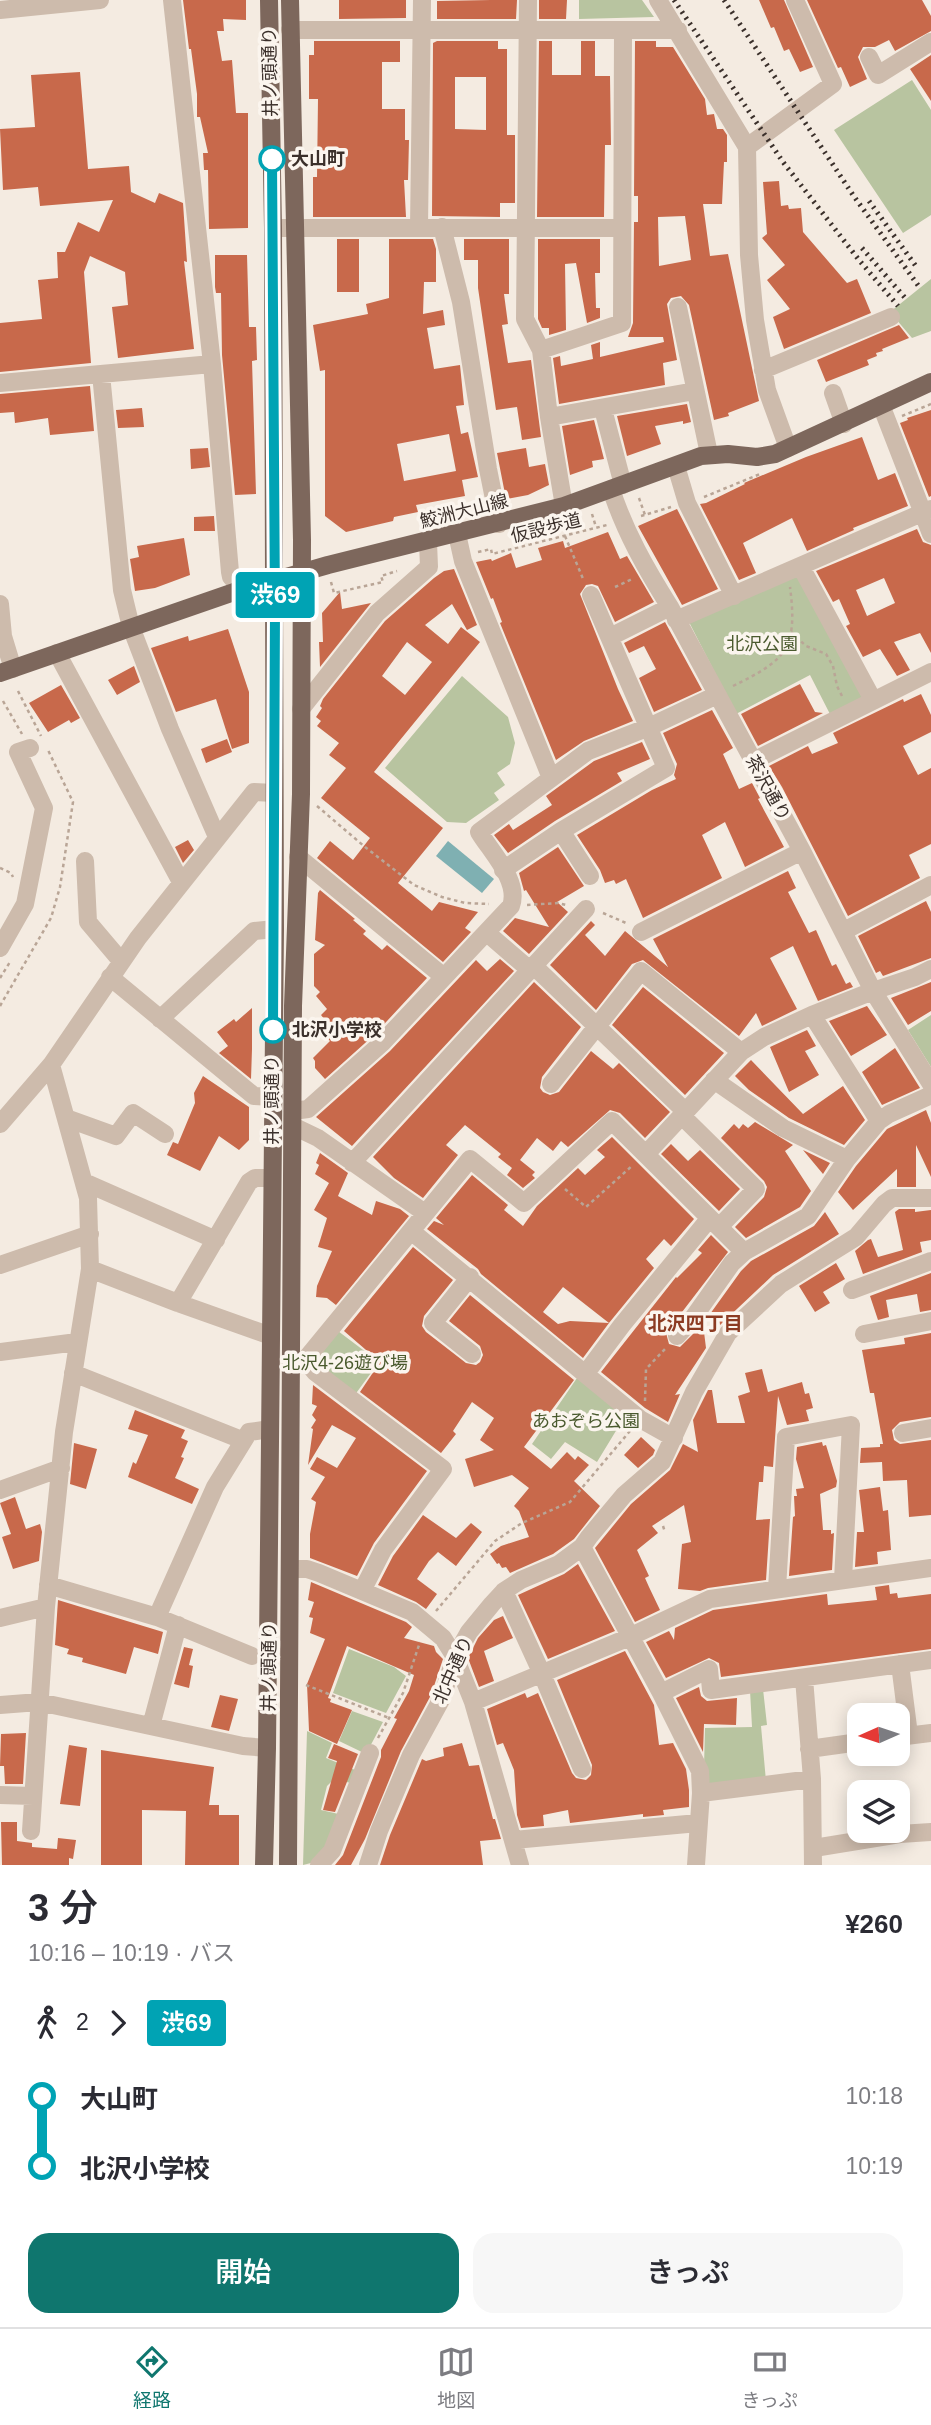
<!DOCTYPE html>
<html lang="ja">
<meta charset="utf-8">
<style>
body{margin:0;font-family:Helvetica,"Noto Sans JP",sans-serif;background:#f7f7f7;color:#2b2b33;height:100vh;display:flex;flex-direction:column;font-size:26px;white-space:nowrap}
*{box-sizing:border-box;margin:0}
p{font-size:23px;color:#7c7c81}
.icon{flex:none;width:38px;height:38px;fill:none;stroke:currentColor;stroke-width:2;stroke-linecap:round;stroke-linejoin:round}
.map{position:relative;height:1865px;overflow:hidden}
.panel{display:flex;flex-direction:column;background:#fff;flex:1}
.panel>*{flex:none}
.badge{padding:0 14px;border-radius:5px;font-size:24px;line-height:46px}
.needle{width:46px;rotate:267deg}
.buttons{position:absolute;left:847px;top:1703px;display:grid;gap:14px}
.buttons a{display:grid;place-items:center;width:63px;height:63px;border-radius:14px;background:#fff;box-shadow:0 4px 18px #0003;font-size:35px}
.map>.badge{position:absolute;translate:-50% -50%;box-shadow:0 0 0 4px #fff}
.legs{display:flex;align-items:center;gap:10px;height:77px;padding:0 28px;font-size:23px}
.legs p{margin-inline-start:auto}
.head{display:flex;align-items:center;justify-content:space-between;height:119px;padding:0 28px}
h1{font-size:38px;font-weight:600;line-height:52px}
.cta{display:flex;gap:14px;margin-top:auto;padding:14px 28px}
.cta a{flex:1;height:80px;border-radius:21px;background:#0f766e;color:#fff;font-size:28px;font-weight:600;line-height:80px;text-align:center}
.cta a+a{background:#f7f7f7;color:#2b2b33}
ul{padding:0 28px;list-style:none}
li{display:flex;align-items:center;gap:24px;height:70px;font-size:26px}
li i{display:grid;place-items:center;width:10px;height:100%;margin:0 9px;background:currentColor}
li i::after{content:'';width:18px;height:18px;margin:-9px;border:5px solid;border-radius:50%;background:#fff}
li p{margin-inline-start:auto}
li:first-child i{background:linear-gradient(#0000 50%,currentColor 0)}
li:last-child i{background:linear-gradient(currentColor 50%,#0000 0)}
.menu{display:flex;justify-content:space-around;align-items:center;height:98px;border-top:2px solid #e1e1e2;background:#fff;font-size:19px;color:#7c7c81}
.menu a{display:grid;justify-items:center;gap:4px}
.menu .selected{color:#0f766e}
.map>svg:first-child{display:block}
</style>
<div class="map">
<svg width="931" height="1865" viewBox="0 0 931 1865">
<rect width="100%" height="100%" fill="#f4ebe1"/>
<!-- green -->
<path fill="#b8c4a0" d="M579,0H642L654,17L579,19Z
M912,80L931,110V215L903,233L834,130Z
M931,279V331L912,338L890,312Z
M794,574L801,577L863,694L862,701L832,718L810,675L736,714L689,622Z
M462,676L508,717L515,743L510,764L497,773L505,785L494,793L499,800L466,823L447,822L385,768Z
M931,1015V1067L908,1030Z
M334,1328L379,1362L354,1396L309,1363Z
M577,1378L625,1416L597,1462L565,1442L551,1459L532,1444Z
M349,1649L394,1667L406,1676L386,1713L333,1693Z
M763,1689L767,1725L761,1726L766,1781L710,1788L704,1767L705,1728L752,1727L750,1690Z
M352,1711L383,1722L366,1754L339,1741Z
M307,1731L332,1743L326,1758L360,1772L355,1784L334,1779L327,1786L321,1810L343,1815L319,1861L303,1865Z"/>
<!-- water -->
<path fill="#7fb0b2" d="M448,841L494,879L482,893L436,856Z"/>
<!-- building -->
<path fill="#c8694b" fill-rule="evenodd" d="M183,0H246V20L223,19L224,31H217L222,61L232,60L236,113H248V228L209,229L208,170H204L203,153H208L200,117H197V94L191,49H189Z
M339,0H406V18L339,19Z
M491,0H517L516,19H437V1Z
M539,0H567L566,19H539Z
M759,0H784L813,67L800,72L789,49L784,51L774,27L771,28Z
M807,0H922L931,16V31L895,51L889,40L875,47H863L858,57L867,79L850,87L841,67L838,68Z
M314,41H400V62H382V109H405V140H409L408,180H404L406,217H313V177H317L318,99H309V55H314Z
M437,41H498V49H507V135H515V203H500V217L432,216L433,43ZM455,77H486V130L455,129Z
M539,41H552V75H581V41H595V76H610L611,145H605L604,217H537Z
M635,41H656V47H673L705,99L707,115L714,114L717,129H723L727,135V162H724L722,204H703L710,256L728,254L759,401L728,413L729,416L714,420L689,305L681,296L671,298L667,304L677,360L663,363L665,385L559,404L553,358L560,356L561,366L593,359L591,345L600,342V357L664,342L663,337H628L633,323L634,222H638V196H634ZM685,216L691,260L659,266L658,217Z
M931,55V101L910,69Z
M80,72L88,169L129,166L131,192L155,203L159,193L183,203L187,262L184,261L194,349L118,358L112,307L128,305L125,272L90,256L84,272L91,363L0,372V323L42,319L38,280L58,278L57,252H65L78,222L99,232L113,200L40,206L38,187L3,190L0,129L35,127L31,75Z
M779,181L781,206L788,205L789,209L801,208L803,232L847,283L857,279L871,313L784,349L773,317L790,309L767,280L785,265L762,238L767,234L763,182Z
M337,239H359V292H337Z
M389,239H433L436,249V282H424L423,314L443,310L445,325L427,328L434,369L460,365L464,405L456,406L461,434L468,432L478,477L462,480L465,496L416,505L418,512L394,517L393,521L346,532L325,516V370L320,371L313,325L368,314L366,304L389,298ZM449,434L456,471L404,481L397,444Z
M464,239H509V294H504L508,324L502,325L508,363L531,360L541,437L522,440L517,407L496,410L478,288V260H464Z
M538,239H600V273H595L596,308H600V318L587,323L576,263L565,264L566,330L549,335V328H542L538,319Z
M215,255H247L249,327H256L257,360L252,361L256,494L235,495L222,355L221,293H216L215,287Z
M899,325L909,338L882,349L883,351L876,353L877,356L867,360L869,365L826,382L817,360Z
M90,386L94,431L50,435L48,418L15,423L14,412L0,413V394Z
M687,404L691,422L683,424V421L655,426L661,444L627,456L617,416Z
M142,408L144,427L118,428L116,410Z
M931,410V496L929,497L900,423L908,420L907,418Z
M594,420L604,459L592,461L593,467L570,475L562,426Z
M862,437L878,480L895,473L908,506L853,528L854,530L807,551L792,518L743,543L756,573L739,580L700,504L706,503L745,484L744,483L806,457Z
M208,448L210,467L191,469L190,449Z
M526,448L529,467L545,464L549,485L528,495L506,499L497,453Z
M677,509L718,589L682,605L638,526Z
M214,516L215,531H194V517Z
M917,529L923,542L931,545V653L920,633L894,642L910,670L897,676L880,649L863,657L846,626L850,624L839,599L833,602L816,571ZM884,578L895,603L867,616L856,590Z
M608,532L620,559L627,556L654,602L615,622L598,586L592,584L586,585L580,594L618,689L633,721L584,741L556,760L500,623L502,622L493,598L491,599L476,562L491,559L492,561L511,553L516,568L542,560L538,548L563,541L565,548Z
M184,538L190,575L155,588L135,591L130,559L139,557L137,546Z
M454,569L477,625L467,630L452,604L425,625L448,644L461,627L480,642L374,772L443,828L398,883L432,911L439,902L478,912L465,928L471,932L443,962L317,858L330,841L353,860L370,838L321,798L346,768L329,755L339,743L317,726L321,721L316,717L322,708L320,706L323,699L385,621L434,578L444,571ZM407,642L432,662L405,695L382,676Z
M340,592L342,609L371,603L320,667L319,642H323L322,613Z
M665,622L702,690L654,712L639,678L656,669L644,646L629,653L624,643Z
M228,629L249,692V743L232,749L216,699L176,712L151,648L188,636L189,641Z
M134,666L140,682L117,695L108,680Z
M800,684L815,712L823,713L758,746L741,714Z
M61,685L80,718L71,723L69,720L48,732L29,703Z
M921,694L931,715V732L903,746L918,775L931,768V844L909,855L920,878L848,916L782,787L769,766L808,746L812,754L838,743L833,733L903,699L904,702Z
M712,710L733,748L723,754L739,789L752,783L760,798L758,799L784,847L745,867L725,822L702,835L722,878L643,918L626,879L616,884L614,880L605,883L600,870L577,835L652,790L676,779L674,775L677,764L663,733Z
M227,739L232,752L206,763L201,749Z
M642,742L650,759L617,773L622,781L555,821L508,853L494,835L509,824L513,830L552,805L546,796L594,761Z
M188,840L194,850L183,863L175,847Z
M558,847L584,886L557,902L568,912L529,954L503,931L515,918L549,927L526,890L524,891L519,873Z
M788,871L796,888L788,892L809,933L816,930L832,966L836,964L846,984L850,982L853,987L818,1001L793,946L770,958L797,1009L762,1026L756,1013L739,1036L643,960L632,964L596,1010L550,965L591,921L595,925L585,935L605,956L625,931L668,967L653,939Z
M320,890L355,919L353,920L366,931L363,934L382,950L387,945L427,978L374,1035L325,1079L315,1068V1061L313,1058L330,1041L317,1027L325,1020L321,1015L327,1009L316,996L320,992L314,986V954L325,945L315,940L318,893Z
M926,901L931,912V958L883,976L880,971L876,973L858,936Z
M500,959L514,971L352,1146L316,1117L390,1051L476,960L487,971Z
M534,982L581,1027L542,1077L540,1088L543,1092L550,1095L559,1092L591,1051L613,1069L619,1063L670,1112L645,1138L620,1113L610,1110L568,1147L561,1141L553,1151L537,1138L520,1160L535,1172L532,1175L535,1178L523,1188L507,1175L512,1168L498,1157L501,1154L465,1125L446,1145L458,1155L423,1198L394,1178L373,1157Z
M931,982V1011L908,1025L891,998Z
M643,987L724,1053L685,1095L612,1025Z
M867,1006L887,1035L851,1056L829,1021Z
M252,1008V1049L251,1079L219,1053L228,1046L217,1032L234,1019L236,1022Z
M807,1030L816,1046L805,1051L819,1075L789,1092L770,1047Z
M895,1048L920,1088L882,1105L862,1072Z
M751,1060L803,1114L843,1086L865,1120L844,1145L789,1118L749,1090L735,1076Z
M203,1076L249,1107V1140L239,1150L219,1136L200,1171L167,1155L173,1142L178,1144L195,1103L194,1093Z
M926,1110L931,1123V1177L916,1145V1187H897V1169L853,1210L838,1192L856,1166L887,1129Z
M755,1122L793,1145L785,1151L811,1191L800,1207L746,1238L735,1227L764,1197L767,1187L764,1181L721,1138L734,1124L739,1129L743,1124L748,1128Z
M612,1137L694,1219L671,1246L664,1239L646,1259L654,1268L609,1323L563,1287L543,1312L558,1324L570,1321L609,1323L583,1358L481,1274L478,1269L427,1229L434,1221L444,1225L436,1218L472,1175L508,1205L504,1210L523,1226L537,1206L578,1168L585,1175L605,1157L597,1150Z
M671,1144L688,1161L700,1150L740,1189L719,1211L661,1154Z
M803,1150L830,1163L823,1174Z
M320,1153L348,1173L338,1196L372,1215L376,1201L400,1209L409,1216L336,1305L327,1298L316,1297L317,1286L332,1251L318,1247L327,1218L314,1210L329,1183L315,1174L319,1165L316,1163Z
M899,1209H915V1212L931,1210V1240L920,1242L922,1252L863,1274L855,1251L868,1240L871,1239L878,1257L903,1250L895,1212Z
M825,1212L839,1234L773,1275L720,1325L716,1313L710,1314L741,1271L751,1261L814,1226Z
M711,1235L728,1252L666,1333L669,1344L680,1347L703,1324L706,1348L675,1395L680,1394L668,1422L645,1408L601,1372L676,1277L677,1278L702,1253L698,1250Z
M413,1247L453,1280L424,1316L422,1326L426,1332L466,1363L476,1365L480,1362L483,1355L480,1346L449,1321L470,1295L574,1380L524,1447L551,1469L567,1452L575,1460L578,1456L589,1465L574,1481L600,1506L574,1539L553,1554L510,1573L506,1567L502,1568L499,1563L497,1564L490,1554L501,1546L529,1537L519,1511L514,1506L529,1488L512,1475L474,1487L465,1459L494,1450L480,1440L494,1418L472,1402L453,1431L456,1434L441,1453L360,1392L380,1362L344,1331Z
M836,1263L845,1279L823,1292L830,1303L815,1312L799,1286Z
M931,1273V1310L920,1312L917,1294L886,1300L889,1317L878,1320L870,1296Z
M931,1333V1417L900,1422L892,1430L894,1440L900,1444L931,1440V1515L909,1517L907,1480L883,1481L882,1462L860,1463L861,1448L880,1447V1444H883L874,1393H870L862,1350L905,1344L904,1338Z
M762,1369L768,1392L802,1382L805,1394L809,1393L813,1408L806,1410L809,1421L787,1425L778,1396L773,1467L764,1466L763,1482H759L756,1520L770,1519L766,1580L708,1588L700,1591L678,1589L682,1544L691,1542L684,1505L652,1526L658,1533L637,1550L649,1576L645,1578L649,1587L660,1610L635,1622L595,1548L631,1504L670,1470L683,1444L698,1452L693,1420L708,1390H712L717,1423H745L738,1396L750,1392L745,1373Z
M313,1385L427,1471L374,1543L357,1576L310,1558V1534L316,1502L311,1499L325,1477L310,1469L317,1457L337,1468L356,1438L332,1425L308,1465L313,1429L311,1428L316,1420L312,1415L317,1406L312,1404Z
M135,1410L185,1430L181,1438L188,1441L181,1457L184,1458L175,1478L199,1489L192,1504L128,1477L133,1462L136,1464L148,1435L128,1429Z
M641,1437L655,1450L653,1455L638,1468L624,1455Z
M822,1442L823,1446L826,1445L837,1481L836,1487L820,1494L823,1530H831V1534L834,1533L832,1570L789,1576L793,1517L795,1516L794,1496H797L796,1489L804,1488L796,1459L797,1447Z
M74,1443L97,1449L86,1489L70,1484Z
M880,1487L883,1511L888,1510L891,1550L877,1552L878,1564L855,1567L857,1532H864L859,1490Z
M15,1497L26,1529L40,1524L42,1532L39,1561L13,1569L2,1537L11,1534L0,1503Z
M423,1515L456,1538L471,1523L482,1532L456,1566L438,1552L429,1561L417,1579L437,1594L426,1609L416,1602L378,1585L393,1556Z
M578,1564L615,1631L548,1659L518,1595L564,1574Z
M311,1582L406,1622L412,1627L404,1638L434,1646L436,1652L443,1659L431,1695L401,1751L365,1839L351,1865H335L343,1855L381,1757V1750L397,1719L394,1718L409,1691L414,1675L347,1646L328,1698L331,1699L330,1702L352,1710L342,1733L337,1744L309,1731L307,1684L325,1639L310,1633L313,1618L309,1617L314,1602L308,1600Z
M889,1585L890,1594L897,1593L898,1598L931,1594V1649L721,1677L719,1663L709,1658L666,1678L646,1642L669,1631L674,1640L675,1628L713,1610L827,1594L828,1605L877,1600L875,1587Z
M58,1600L163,1632L158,1654L134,1647L126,1674L82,1662L83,1658L67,1654L69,1649L55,1645Z
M503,1616L513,1638L484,1651L494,1681L479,1687L468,1658L478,1638L494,1620Z
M184,1647L193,1649L189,1665L193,1666L189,1688L174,1684Z
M625,1651L654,1705L659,1745L673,1743L686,1769L689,1790V1807L663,1810L664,1815L643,1817V1814L570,1823L568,1810L543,1815L544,1826L521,1828L517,1815L514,1770L503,1743L497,1745L487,1709L525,1693L527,1698L538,1693L572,1773L576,1778L586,1780L591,1775L592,1765L557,1680Z
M699,1687L701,1696L707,1701L737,1698L736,1725L704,1724L703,1752L676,1698Z
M220,1695L238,1699L229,1731L211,1727Z
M26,1733L23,1784H5L4,1766H0L1,1734Z
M462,1743L469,1766L479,1765L493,1819H495L501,1839L480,1841L483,1865H380L390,1835L422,1759L426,1761L444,1756L443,1748Z
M334,1744L358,1754L335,1812L323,1810L337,1761L328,1758Z
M69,1745L87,1748L80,1806L60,1804Z
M101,1750L214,1767L209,1805H219V1815H239V1865H185L186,1811L142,1810V1865H101Z
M1,1822H17V1841L32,1843V1847L57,1849L58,1838L76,1840L73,1859L69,1858V1865H2Z"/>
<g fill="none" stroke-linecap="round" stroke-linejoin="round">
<!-- path -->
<path stroke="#b9a596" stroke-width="2.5" stroke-dasharray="3.5 3.5" stroke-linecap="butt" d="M902,416L931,404
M704,497L760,474
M639,498L645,515
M592,514L596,527
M641,516L671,507
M565,536L584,581
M478,552L491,549L492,554L607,525
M331,582L334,593L383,582L381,576L397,571
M615,587L632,579
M791,632L806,646L826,654L833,666L837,686L842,696
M733,686C786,660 798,649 790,587
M18,691L41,736
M3,701L22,734
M317,806L365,847L414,885L442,897L465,903L489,904
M0,868L11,873L13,877
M527,905L558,903L566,905
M603,913L626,923
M0,978L10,962
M0,1006L51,918L60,887L73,802L47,748
M565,1189L586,1207L633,1165
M645,1401L646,1369L665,1349
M663,1526L665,1532
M436,1611L495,1541L522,1523L570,1502L630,1431
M306,1685L389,1718
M378,1738L403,1693L420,1642"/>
<!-- minor -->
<path stroke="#cdbbac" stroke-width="18" d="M172,0L212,364L230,572L231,577L243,590
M528,0L525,319L541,350L549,417L564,506
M658,0L747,147L749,255L755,320L767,390L788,448
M0,10L100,0
M290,30H678
M869,57L878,75L931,42
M747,147L833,84L795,0
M419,227L422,0
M442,227L461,302L488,469L499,524
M273,228H622
M678,307L709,454
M541,350L622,323L623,30
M763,370L891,317
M101,374L122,590L131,627L170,729L217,837
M0,383L212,364
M833,393L844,424
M881,405L931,534
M603,409L623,485
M549,417L695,391
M676,466L687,503L734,596
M611,489C625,532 646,569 670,607L802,851L873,991L931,1084
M457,534L463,561L551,778
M801,567L873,700
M0,604L3,636L13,669
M676,620L931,509
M610,637L670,607
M57,653L181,882
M301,709L377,613L429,567L428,542
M753,761L931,672
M561,831L590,876
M298,857L444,977
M85,861L88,922L121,961
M503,870L561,831L666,768L591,595
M844,931L931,885
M641,932L802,851
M487,933L530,970H538L686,1112
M0,948L25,904L44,808L18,752L30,748
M110,977L254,1096L272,1097
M812,1015L879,1121
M160,1019L254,931L275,929
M714,1080L783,1128L847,1159L879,1121L889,1114L931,1095
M551,1084L641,971L741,1052
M293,1111L308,1109L382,1043L511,906C520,881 491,852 479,832L588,751L649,727L717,695
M682,1116L756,1189L719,1227
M66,1118L116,1136L133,1113L165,1134
M0,1124L51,1065L138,938L254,792L274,793
M293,1126L318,1138L425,1213
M646,1154L741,1052L764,1037L812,1015L873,991L915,977L931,969
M352,1163L586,909
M84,1182L216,1240
M411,1231L640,1419L674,1438
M0,1265L90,1234
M90,1269L178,1303L271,1336
M470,1277L433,1323L472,1354
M852,1290L931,1261
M178,1303L249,1182L255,1178H272
M864,1334L931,1321
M677,1336L693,1318L732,1263L744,1252L808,1216L847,1159
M0,1352L77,1342
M292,1360H305L470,1159L524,1203L612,1121L744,1252
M305,1360L315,1372L443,1469L383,1550L362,1591
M73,1373L242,1440
M586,1373L622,1325L709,1219
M903,1433L931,1428
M0,1490L61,1468
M582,1547L661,1693L700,1771L701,1793L696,1865
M291,1569H307L319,1573L412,1612L443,1638L455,1657L473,1702L520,1865
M48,1585L157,1617L252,1656
M777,1589L786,1437L851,1425L843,1580
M504,1591L542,1674L582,1769
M157,1617L215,1487L249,1432L270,1429
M0,1618L46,1607
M900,1664L909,1735
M804,1678L812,1779L813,1865
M661,1693L709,1669L711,1690L931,1660
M473,1702L625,1639L710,1599L931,1568
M0,1705L39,1702L243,1746L267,1748
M151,1726L178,1625
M898,1737L931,1733
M809,1749L859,1742
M701,1793L812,1779
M0,1795L33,1796
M31,1831L46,1607L64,1432L90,1269L88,1198L51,1065
M514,1840L698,1823
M814,1848L900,1834L931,1832
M319,1865L332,1851L370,1753
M368,1865L379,1831L411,1755L441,1700L455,1657L469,1632L492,1604L504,1591L521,1580L559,1564L582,1547L589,1537L624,1495L662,1462L694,1392L728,1333L781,1284L856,1237L884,1204L892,1198H931"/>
<!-- major -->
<path stroke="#7d675c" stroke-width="18" d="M0,673L234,592L328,565L564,506L701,456L728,454L757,457L775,454L931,382
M264,1865L267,1748L275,929L273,228L269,0
M288,1865L293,1006L301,794L302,540L290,0"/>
<!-- rail -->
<path stroke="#3b302b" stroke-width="5" stroke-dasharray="2 5" stroke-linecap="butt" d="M674,0L783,162L859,260L898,306
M724,0L853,195L920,288
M869,201L918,269
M862,248L906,299"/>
</g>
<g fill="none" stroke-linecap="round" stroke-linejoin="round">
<!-- line-1 casing -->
<g stroke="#fff" stroke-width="16">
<path id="line-1" d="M272,159L275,609L273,1030"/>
</g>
<!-- line-1 -->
<use href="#line-1" stroke="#00a3b4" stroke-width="10"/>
</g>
<!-- markers -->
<g fill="#fff" stroke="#00a3b4" stroke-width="3.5">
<circle cx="272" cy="159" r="12"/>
<circle cx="273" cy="1030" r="12"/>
</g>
<g text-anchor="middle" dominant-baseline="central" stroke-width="7" stroke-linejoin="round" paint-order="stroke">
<!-- street labels -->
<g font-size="18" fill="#3b302b" stroke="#fbf5ee">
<text transform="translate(270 72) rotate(-91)">井ノ頭通り</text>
<text transform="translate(464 511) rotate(-14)">鮫洲大山線</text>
<text transform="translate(546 528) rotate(-14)">仮設歩道</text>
<text transform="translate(768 788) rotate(61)">茶沢通り</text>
<text transform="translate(272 1100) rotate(-90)">井ノ頭通り</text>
<text transform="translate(269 1667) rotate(-89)">井ノ頭通り</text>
<text transform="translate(453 1670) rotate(-66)">北中通り</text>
</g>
<!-- stop labels -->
<g font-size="18" font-weight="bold" fill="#3b302b" stroke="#fbf5ee" text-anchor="start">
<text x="291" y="159">大山町</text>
<text x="292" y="1030">北沢小学校</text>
</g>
<!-- park labels -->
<g font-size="18" fill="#4a5a2e" stroke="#fbf5ee">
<text x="762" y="644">北沢公園</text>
<text x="345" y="1363">北沢4-26遊び場</text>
<text x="586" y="1421">あおぞら公園</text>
</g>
<!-- neighbourhood labels -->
<g font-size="19" font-weight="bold" fill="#8c3b22" stroke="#fbf5ee">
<text x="695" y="1323">北沢四丁目</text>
</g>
</g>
</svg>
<div class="buttons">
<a><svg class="needle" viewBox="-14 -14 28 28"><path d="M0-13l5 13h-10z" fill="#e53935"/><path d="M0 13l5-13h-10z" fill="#7c7c81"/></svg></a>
<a><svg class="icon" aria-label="layers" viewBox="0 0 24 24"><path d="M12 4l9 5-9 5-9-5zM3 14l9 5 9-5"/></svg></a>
</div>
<b class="badge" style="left:275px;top:595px;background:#00a3b4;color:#fff">渋69</b>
</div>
<section class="panel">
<div class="head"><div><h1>3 分</h1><p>10:16 – 10:19 · バス</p></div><b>¥260</b></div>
<div class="legs"><svg class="icon" aria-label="walk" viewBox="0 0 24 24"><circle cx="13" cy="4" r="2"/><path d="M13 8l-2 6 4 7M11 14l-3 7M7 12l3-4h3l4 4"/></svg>2<svg class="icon" aria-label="forward" viewBox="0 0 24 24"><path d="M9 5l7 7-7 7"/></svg><b class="badge" style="background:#00a3b4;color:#fff">渋69</b></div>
<ul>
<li><i style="color:#00a3b4"></i><b>大山町</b><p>10:18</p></li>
<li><i style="color:#00a3b4"></i><b>北沢小学校</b><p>10:19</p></li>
</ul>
<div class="cta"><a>開始</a><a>きっぷ</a></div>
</section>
<nav class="menu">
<a class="selected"><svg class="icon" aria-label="directions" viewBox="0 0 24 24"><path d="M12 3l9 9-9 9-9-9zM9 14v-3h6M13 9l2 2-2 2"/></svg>経路</a>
<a><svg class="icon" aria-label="map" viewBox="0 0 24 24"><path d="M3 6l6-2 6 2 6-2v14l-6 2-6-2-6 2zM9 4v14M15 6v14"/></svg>地図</a>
<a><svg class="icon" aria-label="tickets" viewBox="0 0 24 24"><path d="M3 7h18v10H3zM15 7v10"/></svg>きっぷ</a>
</nav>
